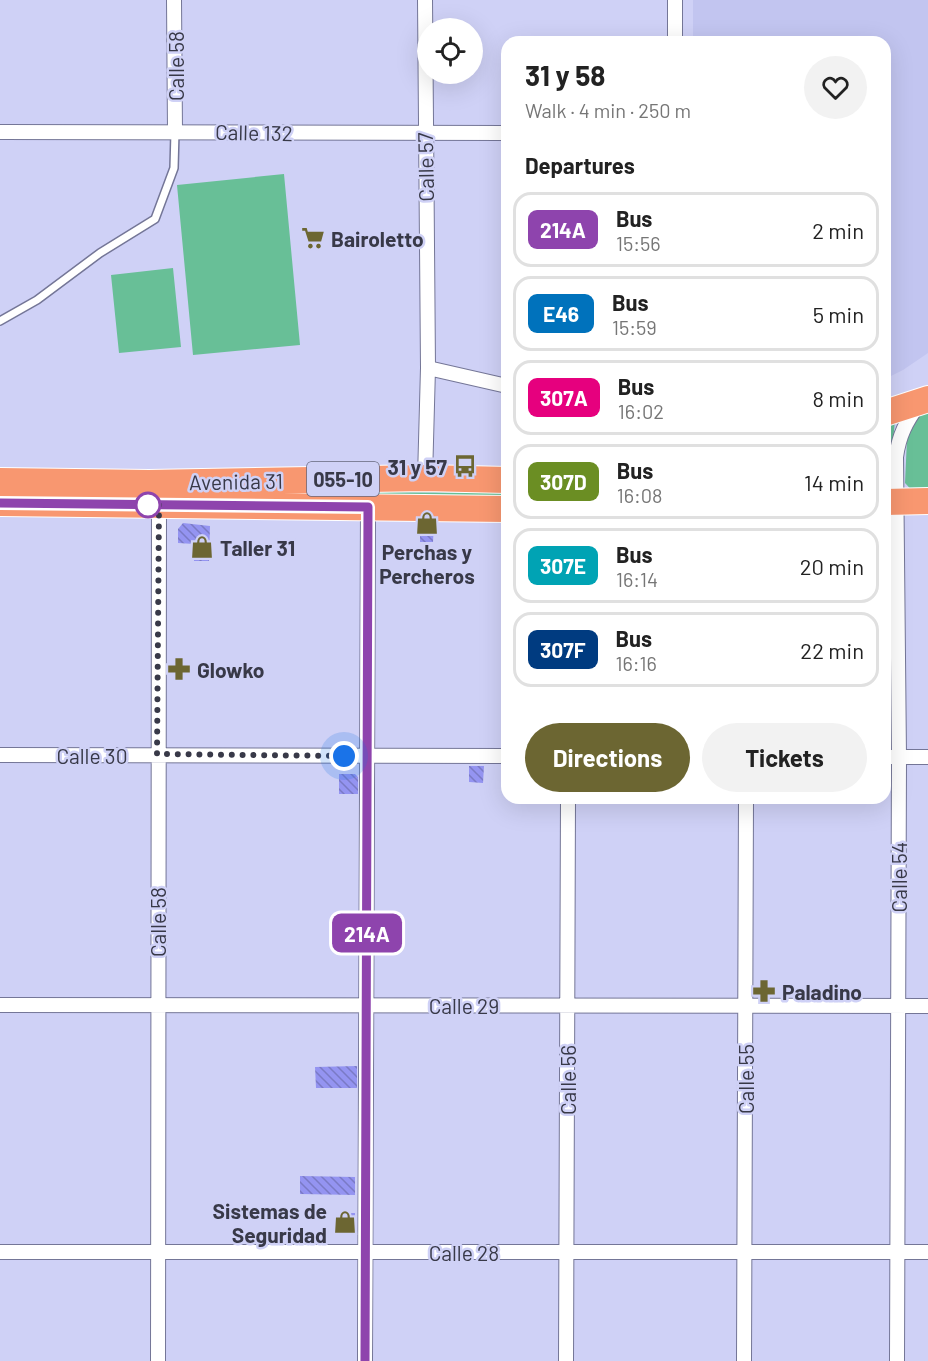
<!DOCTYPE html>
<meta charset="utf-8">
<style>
body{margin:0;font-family:Barlow,sans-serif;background:#f2f2f2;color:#222;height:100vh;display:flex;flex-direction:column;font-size:22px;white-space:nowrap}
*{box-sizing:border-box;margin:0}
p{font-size:20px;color:#767676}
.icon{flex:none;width:33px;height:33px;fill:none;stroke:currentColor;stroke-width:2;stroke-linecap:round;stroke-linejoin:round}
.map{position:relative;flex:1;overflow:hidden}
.drawer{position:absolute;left:501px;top:36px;width:390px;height:768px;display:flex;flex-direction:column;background:#fff;border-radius:18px;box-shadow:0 6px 24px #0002}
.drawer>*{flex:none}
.badge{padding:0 12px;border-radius:9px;font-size:21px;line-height:39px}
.controls{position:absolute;left:417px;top:18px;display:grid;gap:12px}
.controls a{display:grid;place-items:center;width:66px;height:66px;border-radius:50%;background:#fff;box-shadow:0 6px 24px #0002;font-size:30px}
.you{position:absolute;width:30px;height:30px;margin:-15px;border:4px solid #fff;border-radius:50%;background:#1a73e8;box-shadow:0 0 0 9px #1a73e833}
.map>.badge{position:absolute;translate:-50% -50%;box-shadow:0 0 0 3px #fff}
h2{padding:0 24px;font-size:22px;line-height:54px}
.round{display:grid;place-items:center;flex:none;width:63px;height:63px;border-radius:32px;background:#f2f2f2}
.summary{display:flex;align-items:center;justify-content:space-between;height:102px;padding:0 24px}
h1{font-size:28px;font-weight:700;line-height:45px}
.action{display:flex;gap:12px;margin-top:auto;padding:12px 24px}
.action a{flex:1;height:69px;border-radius:36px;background:#6c6632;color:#fff;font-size:24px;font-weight:700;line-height:69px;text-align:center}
.action a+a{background:#f2f2f2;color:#222}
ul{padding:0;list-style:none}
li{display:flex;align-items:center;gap:18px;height:75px;margin:0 12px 9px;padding:0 12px;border:3px solid #e0e0e0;border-radius:18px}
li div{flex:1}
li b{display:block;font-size:22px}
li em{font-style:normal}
li .badge{min-width:66px;font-weight:700;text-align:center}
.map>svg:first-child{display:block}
</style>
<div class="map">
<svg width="928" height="1361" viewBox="0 0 928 1361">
<defs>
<pattern id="building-back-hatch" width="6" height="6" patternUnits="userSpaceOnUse" patternTransform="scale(1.5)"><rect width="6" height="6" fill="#9494f1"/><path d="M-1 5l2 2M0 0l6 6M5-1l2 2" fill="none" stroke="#7a7ac5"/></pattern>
</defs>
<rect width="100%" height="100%" fill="#cfd1f6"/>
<!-- built -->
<path fill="#c2c5f0" d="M693,0H928V353L903,370L885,379V42H693Z"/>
<!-- green -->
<path fill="#68bf97" d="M284,174L300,345L193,355L177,185Z
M173,268L181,347L119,353L111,275Z
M928,409V497H918L905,483L907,439L919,412Z
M895,420L888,495H885V421Z
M233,491L507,493V496H233Z"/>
<!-- building -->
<path fill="url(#building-back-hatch)" d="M183,523L210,526L209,561H194V544L178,543V529Z
M420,523H434L433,542H420Z
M469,766H484L483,783L469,782Z
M339,774H355L358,777V794H339Z
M357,1066V1088H316L315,1067Z
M300,1176L355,1177V1195L300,1194Z
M342,1213H355V1228L349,1232H335V1217H342Z"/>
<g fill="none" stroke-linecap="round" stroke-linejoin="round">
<!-- lane casing -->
<g stroke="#747697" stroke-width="10">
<path id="lane" d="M0,321L37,300L100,253L155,219L174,168L175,132"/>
</g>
<!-- street casing -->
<g stroke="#747697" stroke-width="16">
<path id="street" d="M174,0L175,131
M675,0V42
M0,132L507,133
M428,368L507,386
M425,478L428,368L425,0
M0,755L507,756
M885,757H928
M0,1005L928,1006
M0,1252H928
M158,1361L159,500
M365,1361L368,507
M566,1361L568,798
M744,1361L746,798
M897,1361L899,757L896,457C899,435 906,422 919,404"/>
</g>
<!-- highway casing -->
<g stroke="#fff" stroke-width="28">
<path id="highway" d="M885,413L928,399
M0,481L149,483L425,478L507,480
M885,502L928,501
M0,503L507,509"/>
</g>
<!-- lane -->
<use href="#lane" stroke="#fff" stroke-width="7"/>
<!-- street -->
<use href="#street" stroke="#fff" stroke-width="14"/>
<!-- highway -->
<use href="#highway" stroke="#f89770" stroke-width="26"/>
</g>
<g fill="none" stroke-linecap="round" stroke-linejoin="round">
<!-- line casing -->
<g stroke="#fff" stroke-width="14">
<path id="line" d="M0,503L368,507L365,1361"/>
</g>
<!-- line -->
<use href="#line" stroke="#8e44ad" stroke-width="9"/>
<!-- walk -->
<path stroke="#383948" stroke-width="6" stroke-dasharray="0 10.8" d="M148,505H159L157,754L344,756"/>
</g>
<!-- icons -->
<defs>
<g id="supermarket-bare" transform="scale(1.8)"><path d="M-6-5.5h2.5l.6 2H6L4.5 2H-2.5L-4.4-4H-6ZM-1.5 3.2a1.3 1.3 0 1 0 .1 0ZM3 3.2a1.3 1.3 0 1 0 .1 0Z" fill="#6c6632" stroke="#cfd1f6" stroke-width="2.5" paint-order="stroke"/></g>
<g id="bus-bare" transform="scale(1.8)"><path d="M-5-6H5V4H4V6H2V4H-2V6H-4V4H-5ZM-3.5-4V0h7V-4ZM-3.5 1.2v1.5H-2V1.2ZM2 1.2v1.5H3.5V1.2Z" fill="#6c6632" stroke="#cfd1f6" stroke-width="2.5" paint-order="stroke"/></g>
<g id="shop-bare" transform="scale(1.8)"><path d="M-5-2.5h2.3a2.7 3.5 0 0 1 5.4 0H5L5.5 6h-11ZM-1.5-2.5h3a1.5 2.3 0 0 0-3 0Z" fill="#6c6632" stroke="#cfd1f6" stroke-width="2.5" paint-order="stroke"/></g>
<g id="pharmacy-bare" transform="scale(1.8)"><path d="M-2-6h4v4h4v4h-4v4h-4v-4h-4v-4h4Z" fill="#6c6632" stroke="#cfd1f6" stroke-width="2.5" paint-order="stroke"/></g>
</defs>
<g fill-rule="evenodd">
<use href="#supermarket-bare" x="313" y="238"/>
<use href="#bus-bare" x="465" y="466"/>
<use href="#shop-bare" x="427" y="523"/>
<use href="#shop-bare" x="202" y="547"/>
<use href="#pharmacy-bare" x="179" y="669"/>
<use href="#pharmacy-bare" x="764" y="991"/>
<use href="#shop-bare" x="345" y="1222"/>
</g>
<!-- markers -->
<circle fill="#fff" stroke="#8e44ad" stroke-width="3" cx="148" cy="505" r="12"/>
<g text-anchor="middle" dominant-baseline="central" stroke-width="5" stroke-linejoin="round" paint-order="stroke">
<!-- shield labels -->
<rect fill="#cfd1f6" stroke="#65677c" stroke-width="1.5" x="307" y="462" width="72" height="34" rx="4.5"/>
<g font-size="20" font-weight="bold" fill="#383948">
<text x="343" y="479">055-10</text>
</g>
<!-- street labels -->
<g font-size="21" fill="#383948" stroke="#cfd1f6">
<text transform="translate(175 66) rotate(-90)">Calle 58</text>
<text transform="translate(254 132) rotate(1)">Calle 132</text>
<text transform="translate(425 167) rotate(-91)">Calle 57</text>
<text transform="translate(236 481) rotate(-1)">Avenida 31</text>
<text x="92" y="755">Calle 30</text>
<text transform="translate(898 877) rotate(-90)">Calle 54</text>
<text transform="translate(157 922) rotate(-90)">Calle 58</text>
<text x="464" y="1005">Calle 29</text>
<text transform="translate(745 1079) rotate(-90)">Calle 55</text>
<text transform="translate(567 1080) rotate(-90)">Calle 56</text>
<text x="464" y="1252">Calle 28</text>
</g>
<!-- poi labels -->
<g font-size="21" font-weight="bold" fill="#383948" stroke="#cfd1f6" text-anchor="start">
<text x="331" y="238">Bairoletto</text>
<text x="447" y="466" text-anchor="end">31 y 57</text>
<text x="220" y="547">Taller 31</text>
<text x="427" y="551" text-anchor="middle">Perchas y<tspan x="427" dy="24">Percheros</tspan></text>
<text x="197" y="669">Glowko</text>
<text x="782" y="991">Paladino</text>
<text x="327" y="1210" text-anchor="end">Sistemas de<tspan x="327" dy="24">Seguridad</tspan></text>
</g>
</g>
</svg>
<div class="controls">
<a><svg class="icon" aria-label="locate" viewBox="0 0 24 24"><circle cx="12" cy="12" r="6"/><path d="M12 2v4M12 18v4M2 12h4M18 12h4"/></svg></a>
</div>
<div class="you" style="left:344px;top:756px"></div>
<b class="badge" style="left:367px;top:933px;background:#8e44ad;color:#fff">214A</b>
<section class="drawer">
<div class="summary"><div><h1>31 y 58</h1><p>Walk · 4 min · 250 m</p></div><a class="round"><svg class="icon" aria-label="heart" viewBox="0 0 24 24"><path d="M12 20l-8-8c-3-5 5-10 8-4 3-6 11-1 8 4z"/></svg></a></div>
<h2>Departures</h2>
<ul>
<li><span class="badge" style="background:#8e44ad;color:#fff">214A</span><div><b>Bus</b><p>15:56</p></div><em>2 min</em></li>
<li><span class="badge" style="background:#0072bc;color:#fff">E46</span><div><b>Bus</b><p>15:59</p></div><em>5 min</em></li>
<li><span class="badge" style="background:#e6007e;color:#fff">307A</span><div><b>Bus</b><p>16:02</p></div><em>8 min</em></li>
<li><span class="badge" style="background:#6b8e23;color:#fff">307D</span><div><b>Bus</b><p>16:08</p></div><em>14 min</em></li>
<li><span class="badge" style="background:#00a3b4;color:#fff">307E</span><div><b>Bus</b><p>16:14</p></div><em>20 min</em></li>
<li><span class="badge" style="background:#003b80;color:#fff">307F</span><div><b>Bus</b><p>16:16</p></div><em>22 min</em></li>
</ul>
<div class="action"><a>Directions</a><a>Tickets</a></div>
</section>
</div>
